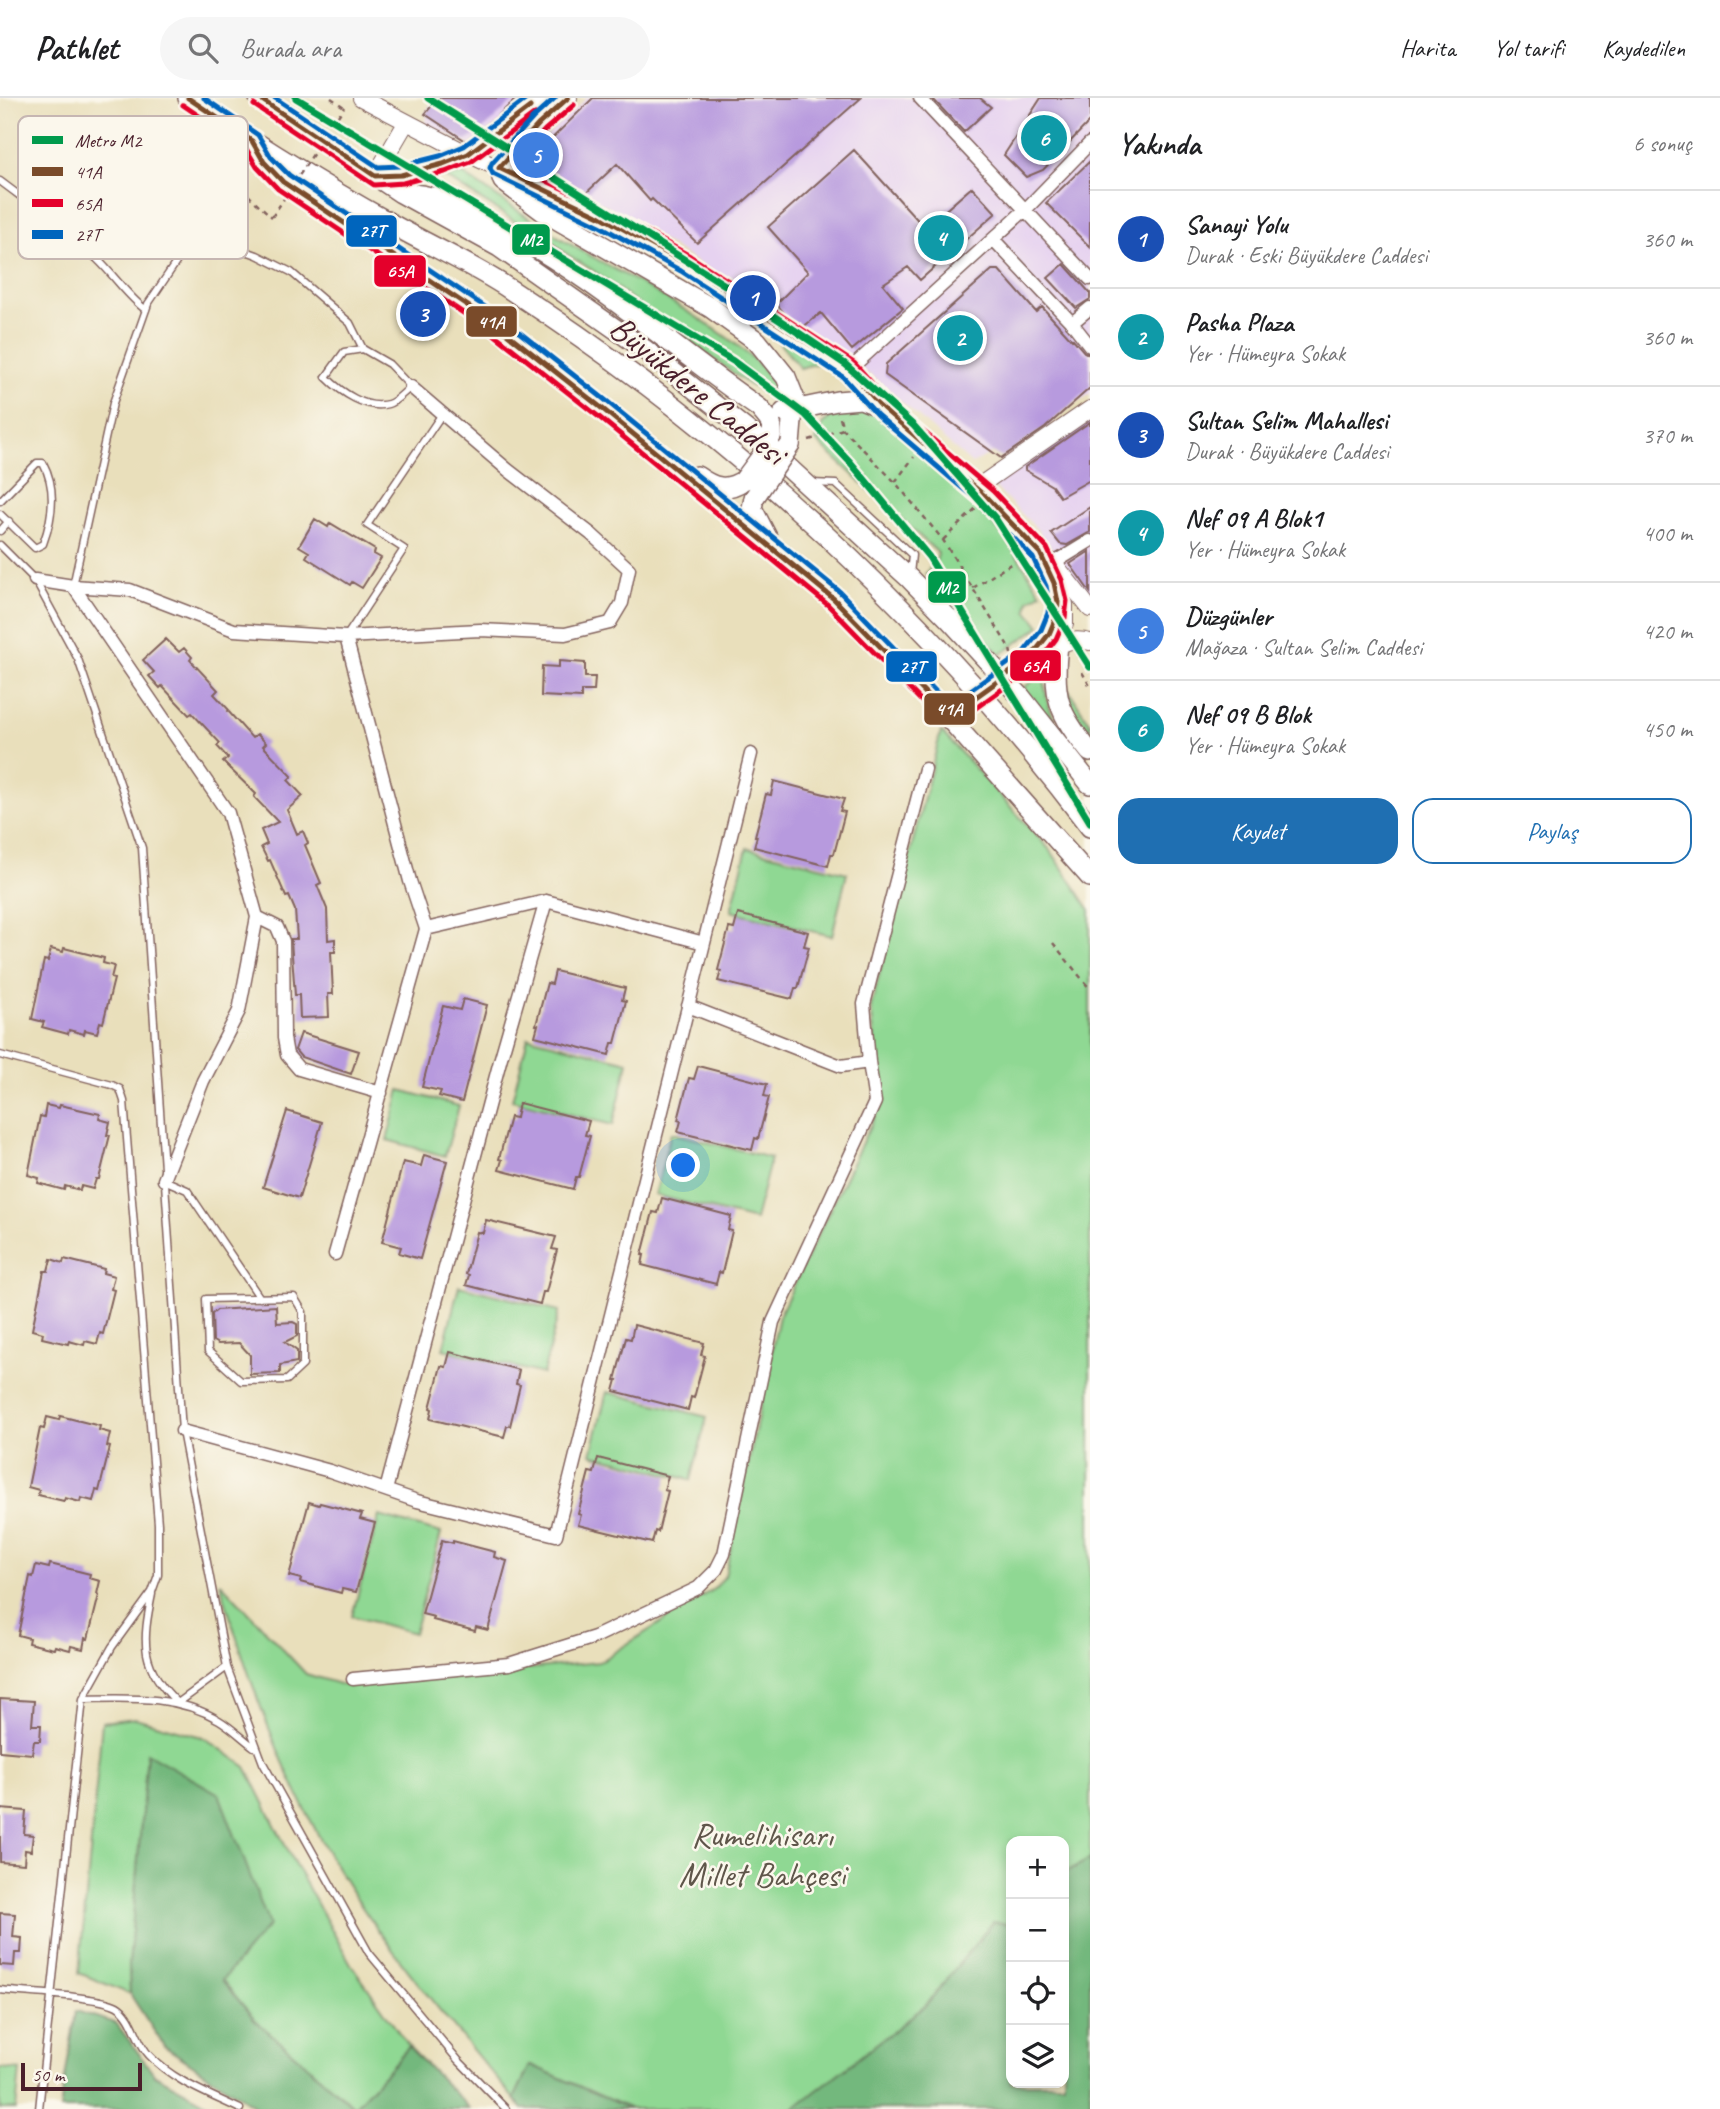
<!DOCTYPE html>
<html lang="tr">
<meta charset="utf-8">
<style>
body{margin:0;font-family:Caveat,sans-serif;background:#f6f6f6;color:#202124}
.controls{position:absolute;right:21px;bottom:21px;display:grid;overflow:hidden;border-radius:14px;box-shadow:0 4px 10px #0003}
.controls button{width:63px;height:63px;display:grid;place-items:center;padding:0;border:0;border-bottom:2px solid #e0e0e0;background:#fff;color:#202124;font:35px sans-serif}
.scale{position:absolute;left:21px;bottom:18px;width:121px;box-sizing:border-box;padding-left:7px;border:4px solid #4a1f2b;border-top:0;font-size:19px;line-height:24px;white-space:nowrap;color:#4a1f2b;-webkit-text-stroke:5px #fbf7ec;paint-order:stroke}
.you{position:absolute;left:684px;top:1068px;width:24px;height:24px;margin:-18px;border:5px solid #fff;border-radius:50%;background:#1a73e8;box-shadow:0 0 0 10px #1a73e833}
.badge{display:grid;place-items:center;width:46px;height:46px;border-radius:50%;background:#1f6fb2;color:#fff;font-size:23px;font-weight:700}
.pin{position:absolute;translate:-50% -50%;border:4px solid #fff;box-shadow:0 2px 7px #0006}
.list{margin:0;padding:0;list-style:none}
h2{display:flex;justify-content:space-between;align-items:center;height:91px;margin:0;padding:0 28px;font-size:30px}
h2 small{font-size:23px;font-weight:400;color:#757577}
.list li{display:grid;grid-template-columns:46px 1fr auto;gap:21px;align-items:center;box-sizing:border-box;height:98px;padding:0 28px;border-top:2px solid #e0e0e0}
.list b{display:block;font-size:26px;white-space:nowrap}
.list p{margin:0;font-size:23px;white-space:nowrap;color:#757577}
.list em{font-size:23px;font-style:normal;color:#757577}
.actions{display:flex;gap:14px;padding:21px 28px}
.actions a{flex:1;padding:16px 0;border:2px solid #1f6fb2;border-radius:21px;text-align:center;font-size:24px;color:#1f6fb2}
.actions .main{background:#1f6fb2;color:#fff}
.icon{flex:none;width:38px;height:38px;fill:none;stroke:currentColor;stroke-width:2;stroke-linecap:round;stroke-linejoin:round}
.map{position:relative;flex:none;width:1090px;height:2011px;overflow:hidden}
header{display:flex;align-items:center;gap:42px;box-sizing:border-box;height:98px;padding:0 35px;background:#fff;border-bottom:2px solid #e0e0e0}
header strong{font-size:33px}
nav{display:flex;gap:38px;margin-inline-start:auto;font-size:24px}
.search{width:490px;height:63px;background:#f6f6f6;display:flex;align-items:center;gap:18px;box-sizing:border-box;padding:0 24px;border-radius:38px;color:#757577;font-size:26px}
main{display:flex}
aside{flex:1;background:#fff}
.map>svg:first-child{display:block}
.built{fill:#e6d2f0}
.green{fill:#8fd893;stroke:#6c7c5f;stroke-width:2;fill-rule:evenodd}
.forest{fill:#73b87d;stroke:#5e6c54;stroke-width:2}
.building{fill:#b79ade}
.lines{fill:none;stroke-linecap:round;stroke-linejoin:round}
.service-casing{stroke:#82625d;stroke-width:9}
.minor-casing{stroke:#82625d;stroke-width:15}
.tertiary-casing{stroke:#82625d;stroke-width:18}
.secondary-casing{stroke:#82625d;stroke-width:20}
.primary-casing{stroke:#82625d;stroke-width:22}
.path{stroke:#82625d;stroke-width:2.5;stroke-dasharray:5 5;stroke-linecap:butt}
.service{stroke:#fff;stroke-width:6}
.minor{stroke:#fff;stroke-width:12}
.tertiary{stroke:#fff;stroke-width:16}
.secondary{stroke:#fff;stroke-width:18}
.primary{stroke:#fff;stroke-width:19}
.tertiary-bridge-casing{stroke:#82625d;stroke-width:18;stroke-linecap:butt}
.primary-bridge-casing{stroke:#82625d;stroke-width:22;stroke-linecap:butt}
.path-bridge{stroke:#82625d;stroke-width:2.5;stroke-dasharray:5 5;stroke-linecap:butt}
.tertiary-bridge{stroke:#fff;stroke-width:16}
.primary-bridge{stroke:#fff;stroke-width:19}
.bus-1-casing{stroke:#fbf7ec;stroke-width:10}
.bus-2-casing{stroke:#fbf7ec;stroke-width:10}
.bus-3-casing{stroke:#fbf7ec;stroke-width:10}
.bus-1{stroke:#7a4b2a;stroke-width:5}
.bus-2{stroke:#e4002b;stroke-width:5}
.bus-3{stroke:#0065bd;stroke-width:5}
.metro-1-casing{stroke:#fbf7ec;stroke-width:12}
.metro-1{stroke:#009a4c;stroke-width:7}
.labels{text-anchor:middle;dominant-baseline:central;stroke-width:5;stroke-linejoin:round;paint-order:stroke}
.street-label{font-size:35px;fill:#4a1f2b;stroke:#fbf7ec}
.park-label{font-size:35px;fill:#5f564a;stroke:#fbf7ec}
.key{fill:#fbf7ec;stroke:#c6b6b2;stroke-width:2}
.key-label{font-size:19px;fill:#4a1f2b}
.line-badge{stroke:#fbf7ec;stroke-width:2.5}
.badge-label{font-size:19px;text-anchor:middle;font-weight:bold;fill:#fff}
</style>
<header>
<strong>Pathlet</strong>
<div class="search"><svg class="icon" aria-label="search" viewBox="0 0 24 24"><circle cx="10" cy="10" r="6"/><path d="M15 15l6 6"/></svg>Burada ara</div>
<nav><a>Harita</a><a>Yol tarifi</a><a>Kaydedilen</a></nav>
</header>
<main>
<div class="map">
<svg width="1090" height="2011" viewBox="0 0 1090 2011">
<rect width="100%" height="100%" fill="#fbf7ec"/>
<filter id="ink" filterUnits="userSpaceOnUse"><feTurbulence type="fractalNoise" baseFrequency=".0143" numOctaves="2"/><feDisplacementMap in="SourceGraphic" scale="14" xChannelSelector="R" yChannelSelector="G"/><feConvolveMatrix kernelMatrix="1 2 1 2 8 2 1 2 1" color-interpolation-filters="sRGB"/></filter>
<filter id="wash" filterUnits="userSpaceOnUse"><feTurbulence type="fractalNoise" baseFrequency=".00686" numOctaves="4" result="noise"/><feDisplacementMap in="SourceGraphic" scale="28" xChannelSelector="R" yChannelSelector="G"/><feGaussianBlur stdDeviation="1.57" result="paint"/><feColorMatrix in="noise" values="0 0 0 0 0 0 0 0 0 0 0 0 0 0 0 0 0 1.4 0 .05"/><feComposite in="paint" operator="in"/></filter>
<g filter="url(#wash)">
<rect width="100%" height="100%" fill="#e9dfbb"/>
<!-- built -->
<path class="built" d="M429,0H532L470,47L425,26L431,2Z
M587,0H1090V296L972,366L876,281L732,186L606,107L513,69Z
M1090,321V502L1036,430L989,383Z"/>
<!-- green -->
<path class="green" d="M463,76C500,101 537,126 575,149C612,171 784,256 777,301L748,286L592,172L445,79Z
M773,237L822,264L800,270Z
M856,312L873,315L921,350L973,402L1008,443L1041,495L1029,502L1027,512L1040,528L1000,557L925,476L936,463L938,455L816,343C820,321 834,314 856,312Z
M1045,573C1041,615 1069,647 1090,680L1022,591Z
M1065,586L1090,626V645L1074,627Z
M941,633L1051,753L1090,812V2011H630L531,1967L514,2001C449,1924 382,1847 331,1760C281,1673 247,1580 220,1484L306,1576L346,1588L599,1564L715,1490L725,1478L779,1218L882,1003L871,909ZM1011,1743H1064V1985H1011Z
M747,750L847,775L832,838L731,813Z
M528,939L628,964L613,1027L512,1002Z
M400,992L459,1008L445,1058L387,1042Z
M671,1035L771,1060L755,1122L655,1097Z
M459,1188L559,1213L543,1276L443,1251Z
M607,1294L707,1319L691,1382L591,1356Z
M379,1418L441,1435L414,1535L352,1518Z
M135,1620L205,1640L246,1669L292,1761L351,1866L409,1949L354,2009L255,1922L222,1882L147,1655L129,1868L130,1896L79,1875L102,1624Z
M0,1970L20,1972L16,2011H0Z"/>
<!-- forest -->
<path class="forest" d="M147,1655L219,1696L269,1827L222,1882L255,1922L354,2009L409,1949L470,2011H257L252,2006L164,1948L130,1896L129,1868Z
M1090,1761V2011H793L925,1908L993,1824L1011,1826V1985H1064V1775Z
M76,1913L116,1925L155,1977L217,2011H60Z
M530,1967H531L630,2011H523L514,2001Z"/>
<g id="blocks">
<!-- building -->
<path class="building" d="M438,0H517L481,33L466,43L425,16Z
M593,0H861L697,145L652,101L650,103L617,66L583,98L528,64Z
M932,0H980L991,9L964,34Z
M1041,0H1090V23L1043,72L1026,79L1004,57Z
M854,52L925,130L972,89L996,115L920,182L908,169L883,186L903,210L852,252L821,215L803,229L791,222L776,206L808,174L768,129Z
M1090,63V149L1046,105Z
M1064,166L1090,195V201L1076,210L1048,180Z
M992,172H999L1036,214L1042,209L1072,242L1073,241L1084,254L1090,257V290L1045,330L1001,360L885,277L886,266Z
M1090,324V382L1060,399L1052,388L1025,372V369Z
M1090,409V434L1067,447L1060,446L1051,435Z
M315,421L328,429L330,425L375,452L374,456L381,460L362,490L352,484L350,487L306,459L309,454L299,448Z
M1090,453V494L1070,466Z
M166,541L179,554L184,550L192,559L190,562L218,592L214,596L229,612L228,613L252,640L257,636L266,645L263,648L292,678L288,682L303,698L287,712L297,736L303,733L308,745L305,747L321,785L317,787L327,811L328,842L335,841V854H331L333,896H328L329,919L300,920L299,897H295L292,857L291,841H297L295,812L289,798L286,799L270,762L268,763L261,749L267,746L261,732L278,724L254,699L256,696L223,664L228,660L217,648L220,645L192,615L189,617L162,588L160,590L149,578L154,574L143,562Z
M559,563L585,565V579H595L594,593H581V600L541,598L542,568L559,569Z
M774,683L844,701L840,713L845,714L834,756H831L828,768L754,749L757,738H755L766,696L771,697Z
M738,816L808,834L804,848L809,849L798,890H795L792,901L718,883L721,873L718,872L729,830L734,831Z
M64,850L104,860L103,865L114,868L111,880L114,881L103,925L100,924L97,935L85,932L84,936L69,932L68,936L42,929L44,924L32,921L44,862L48,863L51,851L63,854Z
M555,873L625,890L622,902L626,903L615,945H612L609,957L535,938L538,927H536L547,885L552,886Z
M463,901L487,907L462,1004L439,998L441,993L422,989L443,908L460,912Z
M301,935L359,953L351,976L301,959L295,952Z
M698,968L767,986L764,998L769,999L758,1041L755,1040L752,1052L678,1034L681,1023L678,1022L689,980L694,981Z
M519,1005L589,1023L585,1037L590,1038L579,1079H576L573,1091L499,1072L502,1062L499,1061L510,1019L516,1020Z
M46,1007L59,1010L60,1007L100,1016L99,1021L110,1024L107,1037H110L99,1081H96L93,1091L81,1088L80,1092L65,1088L64,1092L38,1085L39,1080L28,1077L40,1018L44,1019Z
M287,1013L322,1024L299,1100L263,1089Z
M424,1057L447,1063L420,1161L399,1155L401,1149L382,1144L403,1064L421,1068Z
M662,1100L731,1118L728,1132L732,1133L722,1175L719,1174L716,1186L642,1167L644,1157H642L653,1114L658,1115Z
M486,1122L556,1139L552,1151L557,1152L546,1194H543L540,1206L466,1187L469,1177L466,1176L477,1134L483,1135Z
M51,1161L63,1165L64,1161L104,1171L103,1175L114,1178L111,1191L114,1192L103,1236L100,1235L97,1246L85,1243L84,1247L69,1243L68,1246L42,1240L43,1235L32,1232L44,1173H48Z
M276,1208L277,1225L293,1224L297,1226V1238L285,1244L297,1253V1264L280,1267V1275L250,1276V1257L239,1245L218,1246L213,1243L212,1216L217,1212Z
M634,1227L704,1245L701,1257L705,1258L694,1300L691,1299L688,1312L614,1293L617,1282H615L626,1240L631,1241Z
M450,1254L519,1272L516,1286L520,1287L510,1328H507L504,1339L430,1321L432,1311L430,1310L441,1268L446,1269Z
M60,1318L100,1328L99,1332L110,1335L107,1348L110,1349L99,1393L96,1392L93,1403L81,1400L80,1404L65,1400L64,1403L38,1397L39,1392L28,1389L40,1330L44,1331L47,1319L59,1322Z
M598,1360L668,1378L664,1392L668,1393L658,1434L655,1433L652,1445L578,1427L581,1417L578,1416L589,1374L594,1375Z
M309,1404L319,1407L320,1405L362,1416L360,1421L375,1425L356,1494L342,1491L341,1495L300,1484L301,1481L289,1478Z
M442,1442L453,1445V1443L495,1454L494,1459L507,1463L488,1532L476,1529L475,1533L433,1522L434,1519L422,1516Z
M50,1466L90,1476L89,1480L100,1483L97,1496L99,1497L88,1541L85,1540L83,1551L71,1548L70,1552L55,1548L54,1551L28,1545L29,1540L18,1537L30,1478L33,1479L36,1467L49,1470Z
M0,1601L34,1603L32,1627H41L40,1643H34L32,1656L0,1653Z
M0,1711L26,1713L24,1736L33,1737L31,1753L25,1752L24,1766L0,1764Z
M0,1815L15,1816L13,1839L22,1840L21,1855H15L14,1868L0,1867Z"/>
</g>
</g>
<g filter="url(#ink)">
<use href="#blocks" fill-opacity="0" stroke="#82625d" stroke-width="2"/>
<g class="lines">
<!-- service casing -->
<g class="service-casing">
<path id="service" d="M0,83C33,108 68,132 97,161C114,177 127,198 146,212
M812,385L836,386L912,457L910,476
M0,403L37,365H43C57,391 53,419 43,446L35,450L0,416
M0,433L9,423
M0,447L35,482L78,561L142,750L182,1333L227,1569L263,1665L369,1855L458,1962L506,2011
M73,488L113,305L148,206L179,160L200,150L229,147L257,157L291,174L350,225L363,251L389,266L411,289C404,294 396,304 388,306C366,312 341,294 326,279L344,254L363,251
M346,539L404,451L367,427L442,316
M0,957L112,987L120,991L124,1003L158,1426V1477L152,1494L112,1549L83,1601L39,2011
M164,1082L187,1092L260,1200
M294,1199L303,1214V1267L287,1282L241,1283L208,1253L206,1201Z
M152,1496C142,1545 140,1569 178,1605L227,1569
M83,1601C130,1600 177,1597 219,1622C231,1629 242,1640 254,1649
M0,1892C24,1895 99,1898 117,1908C134,1918 136,1944 149,1957C173,1983 209,1996 240,2011"/>
</g>
<!-- minor casing -->
<g class="minor-casing">
<path id="minor" d="M920,0L1090,181
M993,141L1072,225L1090,248
M1072,225L1090,210
M849,272L1026,111L1090,45
M1054,465L1090,443
M35,482L73,488L130,492L234,532L346,539L480,532L565,536L610,525L622,505L629,471L591,436L508,372L411,289
M73,488L228,715L257,819L239,913L203,983L164,1082
M257,819L277,829L283,843L284,940L287,957L299,971L381,995
M704,845L751,656
M688,908L841,968L869,964
M335,1156L426,831
M182,1333L330,1373L417,1403L556,1437L704,845L546,803L426,831L410,783L346,539
M386,1392L500,963L546,803
M353,1581L509,1566L595,1539L698,1490L716,1472L724,1456L773,1224L875,1004L869,964L864,906L925,671"/>
</g>
<!-- tertiary casing -->
<g class="tertiary-casing">
<path id="tertiary" d="M361,0L468,56L604,120L686,166L849,272L883,310L976,390L1040,455L1054,465L1090,511
M375,78L406,25
M976,390L1090,311
M1058,547L1065,526V506
M1053,551C1066,543 1075,540 1090,544
M1014,573C1062,534 1067,514 1042,458"/>
</g>
<!-- secondary casing -->
<g class="secondary-casing">
<path id="secondary" d="M499,70L539,26L568,0
M375,78C406,77 442,71 469,55C495,40 518,18 542,0"/>
</g>
<!-- primary casing -->
<g class="primary-casing">
<path id="primary" d="M188,0C253,43 319,86 388,124C428,147 472,166 511,192C733,336 931,519 1090,729
M259,0L401,95L499,149L540,178L644,251L754,338L910,481L950,522L1021,599L1090,686
M255,48L264,64L283,84L495,226L604,312L834,501L939,609L1090,779
M499,70L503,83L544,114L711,210L757,243L786,279L794,299L790,347
M412,96C442,98 470,113 496,127C592,177 671,249 759,310C773,326 774,326 770,347
M784,314L837,303L861,301L883,310
M697,378C714,390 726,394 744,382
M754,400L752,410L768,441
M1058,547C1052,598 1058,615 1090,654"/>
</g>
<!-- path -->
<path class="path" d="M331,0L344,9
M248,97L272,119
M840,320L843,331L895,384L943,442L1010,551L1011,556
M809,342L843,331
M895,384L914,359
M943,442L976,410
M973,490L1020,460
M1082,574L1090,588
M1053,845L1090,891"/>
<!-- service -->
<use href="#service" class="service"/>
<!-- minor -->
<use href="#minor" class="minor"/>
<!-- tertiary -->
<use href="#tertiary" class="tertiary"/>
<!-- secondary -->
<use href="#secondary" class="secondary"/>
<!-- primary -->
<use href="#primary" class="primary"/>
<!-- tertiary-bridge casing -->
<g class="tertiary-bridge-casing">
<path id="tertiary-bridge" d="M962,609L1014,573"/>
</g>
<!-- primary-bridge casing -->
<g class="primary-bridge-casing">
<path id="primary-bridge" d="M744,382L770,347
M754,400L790,347"/>
</g>
<!-- path-bridge -->
<path class="path-bridge" d="M272,119L344,9"/>
<!-- tertiary-bridge -->
<use href="#tertiary-bridge" class="tertiary-bridge"/>
<!-- primary-bridge -->
<use href="#primary-bridge" class="primary-bridge"/>
<!-- bus-1 casing -->
<g class="bus-1-casing">
<path id="bus-1" d="M188,0L252,43L264,64L283,84L495,226L604,312L834,501L939,609L951,611L962,609L1030,560L1049,536L1057,517L1058,504L1054,485L1040,455L987,400L883,310L849,272L686,166L604,120L499,70L539,26L568,0
M259,0L375,78L401,77L443,66L468,56L530,9"/>
</g>
<!-- bus-2 casing -->
<g class="bus-2-casing">
<path id="bus-2" d="M183,7L245,49L257,69L278,91L490,233L599,319L828,507L934,616L951,620L966,617L1036,567L1056,541L1065,520L1067,503L1062,482L1047,450L993,393L889,304L854,265L690,158L608,112L513,67L545,32L574,7
M254,7L374,87L403,85L445,74L471,64L535,16"/>
</g>
<!-- bus-3 casing -->
<g class="bus-3-casing">
<path id="bus-3" d="M204,0L258,37L271,59L289,77L500,219L609,305L840,494L943,601H958L1024,554L1041,532L1048,515L1049,505L1046,488L1033,460L981,406L877,317L843,279L681,173L600,128L493,76L490,70L492,65L533,20L555,0
M275,0L378,69L400,68L440,58L464,48L525,2"/>
</g>
<!-- bus-1 -->
<use href="#bus-1" class="bus-1"/>
<!-- bus-2 -->
<use href="#bus-2" class="bus-2"/>
<!-- bus-3 -->
<use href="#bus-3" class="bus-3"/>
<!-- metro-1 casing -->
<g class="metro-1-casing">
<path id="metro-1" d="M296,0L733,263L806,317L851,365L929,459L1090,724
M428,0L763,211L845,266L914,328L995,420L1090,569"/>
</g>
<!-- metro-1 -->
<use href="#metro-1" class="metro-1"/>
</g>
</g>
<g class="labels">
<!-- street labels -->
<g class="street-label">
<text transform="translate(698 292) rotate(39)">Büyükdere Caddesi</text>
</g>
<!-- park labels -->
<g class="park-label">
<text x="762" y="1736">Rumelihisarı<tspan x="762" dy="40">Millet Bahçesi</tspan></text>
</g>
</g>
<!-- legend -->
<rect x="18" y="18" width="230" height="143" rx="10" class="key"/>
<rect x="32" y="38" width="31" height="8" fill="#009a4c"/>
<rect x="32" y="69" width="31" height="9" fill="#7a4b2a"/>
<rect x="32" y="101" width="31" height="8" fill="#e4002b"/>
<rect x="32" y="132" width="31" height="9" fill="#0065bd"/>
<g class="key-label">
<text x="75" y="49">Metro M2</text>
<text x="75" y="80">41A</text>
<text x="75" y="112">65A</text>
<text x="75" y="143">27T</text>
</g>
<g class="line-badge">
<rect x="345" y="116" width="53" height="34" rx="7" fill="#0065bd"/>
<rect x="511" y="125" width="40" height="33" rx="7" fill="#009a4c"/>
<rect x="373" y="156" width="54" height="34" rx="7" fill="#e4002b"/>
<rect x="465" y="207" width="53" height="33" rx="7" fill="#7a4b2a"/>
<rect x="927" y="472" width="40" height="34" rx="7" fill="#009a4c"/>
<rect x="1009" y="551" width="53" height="33" rx="7" fill="#e4002b"/>
<rect x="885" y="552" width="53" height="33" rx="7" fill="#0065bd"/>
<rect x="923" y="594" width="53" height="34" rx="7" fill="#7a4b2a"/>
</g>
<g class="badge-label">
<text x="372" y="139">27T</text>
<text x="531" y="148">M2</text>
<text x="400" y="179">65A</text>
<text x="491" y="230">41A</text>
<text x="947" y="496">M2</text>
<text x="1035" y="574">65A</text>
<text x="912" y="575">27T</text>
<text x="949" y="617">41A</text>
</g>
</svg>
<div class="controls">
<button>+</button>
<button>−</button>
<button><svg class="icon" aria-label="locate" viewBox="0 0 24 24"><circle cx="12" cy="12" r="6"/><path d="M12 2v4M12 18v4M2 12h4M18 12h4"/></svg></button>
<button><svg class="icon" aria-label="layers" viewBox="0 0 24 24"><path d="M12 4l9 5-9 5-9-5zM3 14l9 5 9-5"/></svg></button>
</div>
<div class="scale">50 m</div>
<div class="you"></div>
<div class="pin badge" style="left:753px;top:200px;background:#1a4fb4">1</div>
<div class="pin badge" style="left:960px;top:240px;background:#0f9aa8">2</div>
<div class="pin badge" style="left:423px;top:216px;background:#1a4fb4">3</div>
<div class="pin badge" style="left:941px;top:140px;background:#0f9aa8">4</div>
<div class="pin badge" style="left:536px;top:57px;background:#3f7fe0">5</div>
<div class="pin badge" style="left:1044px;top:40px;background:#0f9aa8">6</div>
</div>
<aside>
<h2>Yakında<small>6 sonuç</small></h2>
<ul class="list">
<li><span class="badge" style="background:#1a4fb4">1</span><div><b>Sanayi Yolu</b><p>Durak · Eski Büyükdere Caddesi</p></div><em>360 m</em></li>
<li><span class="badge" style="background:#0f9aa8">2</span><div><b>Pasha Plaza</b><p>Yer · Hümeyra Sokak</p></div><em>360 m</em></li>
<li><span class="badge" style="background:#1a4fb4">3</span><div><b>Sultan Selim Mahallesi</b><p>Durak · Büyükdere Caddesi</p></div><em>370 m</em></li>
<li><span class="badge" style="background:#0f9aa8">4</span><div><b>Nef 09 A Blok1</b><p>Yer · Hümeyra Sokak</p></div><em>400 m</em></li>
<li><span class="badge" style="background:#3f7fe0">5</span><div><b>Düzgünler</b><p>Mağaza · Sultan Selim Caddesi</p></div><em>420 m</em></li>
<li><span class="badge" style="background:#0f9aa8">6</span><div><b>Nef 09 B Blok</b><p>Yer · Hümeyra Sokak</p></div><em>450 m</em></li>
</ul>
<div class="actions"><a class="main">Kaydet</a><a>Paylaş</a></div>
</aside>
</main>
